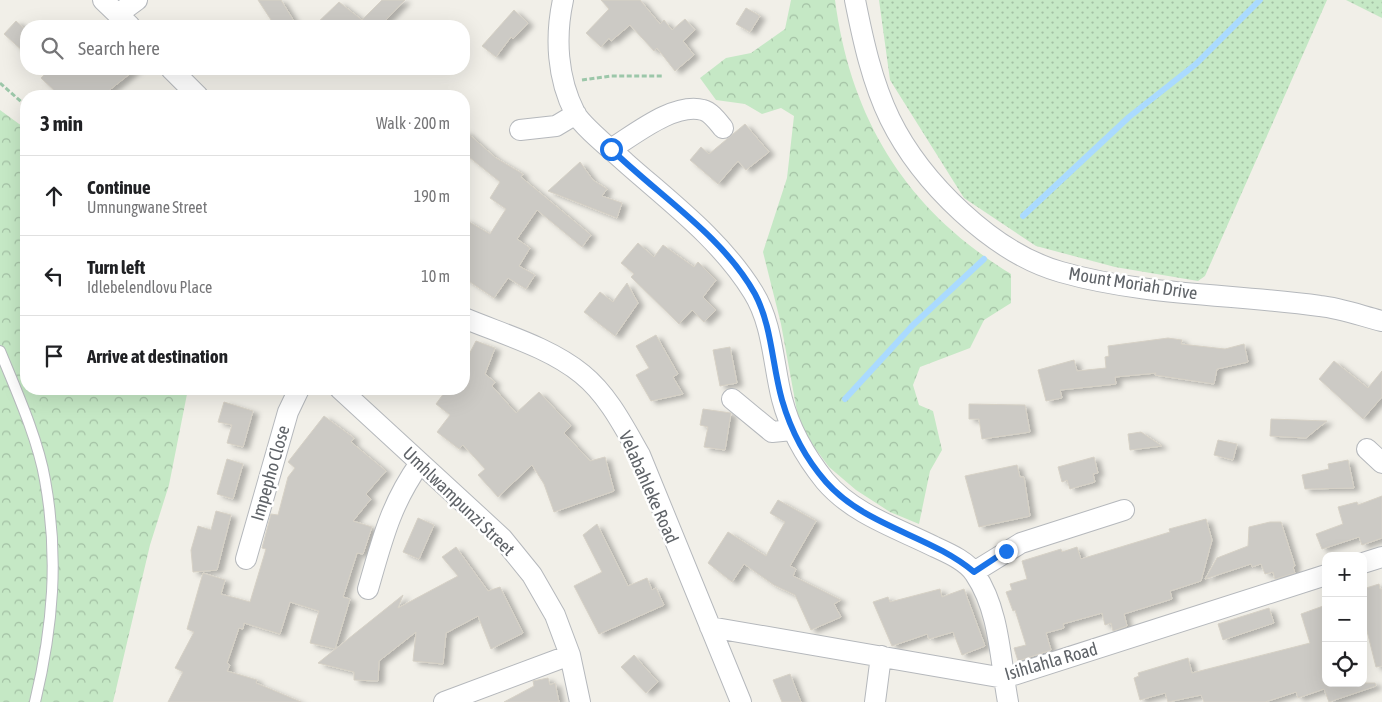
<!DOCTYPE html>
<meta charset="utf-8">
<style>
body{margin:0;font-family:"Asap Condensed",sans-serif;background:#f2f2f2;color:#202124}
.controls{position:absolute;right:15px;bottom:15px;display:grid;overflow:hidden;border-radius:10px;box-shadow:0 5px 20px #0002}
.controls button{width:45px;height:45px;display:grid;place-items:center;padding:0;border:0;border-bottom:1px solid #e0e0e0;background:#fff;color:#202124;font:25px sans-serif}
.stop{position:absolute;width:15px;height:15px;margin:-11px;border:4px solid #1a73e8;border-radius:50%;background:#fff}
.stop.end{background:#1a73e8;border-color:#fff;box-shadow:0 1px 5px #0008}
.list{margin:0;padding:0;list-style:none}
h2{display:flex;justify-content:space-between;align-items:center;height:65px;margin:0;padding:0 20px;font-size:21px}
h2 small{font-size:16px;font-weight:400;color:#757577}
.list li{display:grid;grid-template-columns:32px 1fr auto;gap:15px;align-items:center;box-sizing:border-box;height:80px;padding:0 20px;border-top:1px solid #e0e0e0}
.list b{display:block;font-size:19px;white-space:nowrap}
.list p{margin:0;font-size:16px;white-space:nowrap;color:#757577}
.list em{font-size:16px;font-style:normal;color:#757577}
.icon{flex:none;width:28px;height:28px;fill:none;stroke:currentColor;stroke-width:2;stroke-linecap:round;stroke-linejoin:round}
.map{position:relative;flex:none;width:1382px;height:702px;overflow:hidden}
.search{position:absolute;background:#fff;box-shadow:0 5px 20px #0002;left:20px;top:20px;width:450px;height:55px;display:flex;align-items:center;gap:12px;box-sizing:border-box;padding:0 18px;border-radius:20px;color:#757577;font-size:19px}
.panel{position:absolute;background:#fff;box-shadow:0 5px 20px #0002;left:20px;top:90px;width:450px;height:305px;border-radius:20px}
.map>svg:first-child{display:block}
.grass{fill:url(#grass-dots)}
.forest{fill:url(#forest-crowns)}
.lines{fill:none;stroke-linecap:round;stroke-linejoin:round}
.stream{stroke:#aadaff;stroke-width:6}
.building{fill:#cccac5;stroke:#d6d1c6;filter:url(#shadow)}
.service-casing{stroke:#b5b8bc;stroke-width:12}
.minor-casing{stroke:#b5b8bc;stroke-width:22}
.path{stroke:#9cc7a9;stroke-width:3;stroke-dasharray:5 2.5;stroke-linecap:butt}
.service{stroke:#fff;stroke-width:10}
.minor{stroke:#fff;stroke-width:20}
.route{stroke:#1a73e8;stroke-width:6}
.labels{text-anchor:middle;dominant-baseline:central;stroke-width:5;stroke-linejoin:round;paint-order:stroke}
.street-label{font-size:18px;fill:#5f6368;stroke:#fff}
</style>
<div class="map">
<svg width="1382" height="702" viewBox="0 0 1382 702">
<defs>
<pattern id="grass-dots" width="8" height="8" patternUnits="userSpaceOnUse" patternTransform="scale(1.25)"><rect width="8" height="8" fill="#c5e8c5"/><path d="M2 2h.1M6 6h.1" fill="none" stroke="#a3c0a4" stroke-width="1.8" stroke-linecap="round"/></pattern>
<pattern id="forest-crowns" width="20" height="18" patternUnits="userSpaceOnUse" patternTransform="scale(1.25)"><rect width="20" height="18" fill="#c5e8c5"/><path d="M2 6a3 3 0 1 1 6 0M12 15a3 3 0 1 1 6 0" fill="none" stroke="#a3c0a4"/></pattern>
<filter id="shadow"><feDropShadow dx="5.5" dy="3" stdDeviation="2.5" flood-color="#0004"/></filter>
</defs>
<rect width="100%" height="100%" fill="#f1efe8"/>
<!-- grass -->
<path class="grass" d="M879,0H1327L1205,276L1198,281L1115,267L1036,246L964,198L890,80Z
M1346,0H1382V18Z"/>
<!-- forest -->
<path class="forest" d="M791,0H835C851,121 907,210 1011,274V303L984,320L970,348L920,367L913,385L919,405L933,411L942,450L930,471L919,524L890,512L856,490L829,467L800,428L781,324L763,252L787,178L794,116L781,108L762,114L745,104L716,100L700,78L726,58L751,53L785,29Z
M0,110L26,129V389H188L169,485L150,545L113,702H0Z"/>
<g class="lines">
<!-- stream -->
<path class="stream" d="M1023,216L1129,117L1196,64L1260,0
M845,399L913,325L984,259"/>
</g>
<!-- building -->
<path class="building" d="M258,0H281L297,26H275Z
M382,0H405L380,26H314L339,2L362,20Z
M601,0H640L660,24L664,20L672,30L685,19L695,30L683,41L694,55L675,71L657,48L654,51L630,25L611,41L609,38L601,47L586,33L609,9Z
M746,8L760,16L750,32L736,24Z
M514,10L528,23L513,39L511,37L496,57L482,46Z
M16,21L26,30V54L4,34Z
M50,69H136L102,96H60L41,78Z
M745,124L769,152L746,170L738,161L718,184L690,160L701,147L709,154Z
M464,130L496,158L523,174L521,177L591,235L582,247L537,210L517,239L530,248L519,266L535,275L526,289L508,278L494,298L464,278V219L490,234L506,209L490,198L500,182L464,153Z
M580,162L593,180L607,189L602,196L622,203L617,218L548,191Z
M638,243L654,257L663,245L694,267L698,262L716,280L703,297L716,310L704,322L692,310L679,324L631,277L634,274L621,263Z
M627,283L638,303L615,336L584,312L600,292L613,302Z
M656,335L678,374L673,377L683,394L651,401L636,375L649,368L636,346Z
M1168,338L1182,340L1181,344L1225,349L1244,344L1248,362L1217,369L1214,384L1155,375L1156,373L1115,377L1116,384L1060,390L1062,398L1046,401L1038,370L1074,360L1077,371L1106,368L1105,357L1109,356L1108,346Z
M476,341L495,348L485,374L495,382L492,386L516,413L539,392L571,426L564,433L590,461L605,457L614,491L554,512L544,484L532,465L498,497L478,475L485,469L463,445L459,449L437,432L450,415L436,404L447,389H464V364Z
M730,347L737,383L720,386L713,350Z
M1334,361L1368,388L1382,371V397L1363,419L1319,379Z
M224,402L253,411L243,447L227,443L232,425L218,422Z
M969,404L1025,405L1030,432L982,439L979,419H969Z
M703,409L731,413L725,450L704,447L708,427L700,425Z
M324,416L354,438L351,442L386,471L366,494L371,499L353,521L372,527L363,554L357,553L343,597L350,599L335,649L310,643L319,611L290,602L280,634L244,623L243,629L239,628L227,663L230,665L227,671L257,680L256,683L301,702H168L183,672L175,668L194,632L187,629L203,573L225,580L221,594L250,602L266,549L262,548L271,514L278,515L288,477L295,468L288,462Z
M1271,419L1327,421L1306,438L1270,436Z
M1141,432L1162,446L1130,450L1128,434Z
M1218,440L1237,444L1233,460L1214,455Z
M1094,457L1098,473L1093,474L1095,482L1070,489L1067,480L1062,482L1058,467Z
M227,459L243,464L233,499L217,494Z
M1348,460L1354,488L1305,489L1302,475L1329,469L1328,464Z
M1017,465L1020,477H1024L1030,516L979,527L965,476Z
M1382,496V538L1362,545L1359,537L1322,549L1316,534L1343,524L1338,507L1357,502L1358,505Z
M778,500L816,521L790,566L796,569L793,576L841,600L834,604L841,617L811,630L795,595L774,585L744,564L732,582L708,563L728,532L766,556L785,522L770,513Z
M216,511L231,515L217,570L193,572L191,550L198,526L211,530Z
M418,518L434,525L419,559L403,552Z
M1206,519L1212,540L1201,581L1170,591L1172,599L1124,614L1127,626L1113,631L1111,623L1105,625L1102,613L1063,624L1064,628L1046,633L1051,650L1018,661L1014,648L1026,645L1015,610L1013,611L1006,592L1012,590L1010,584L1027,579L1022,561L1061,549L1062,552L1077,547L1081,559L1170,532L1169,529Z
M1270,522H1281L1295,566L1293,567L1295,573L1275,579L1273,572L1265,574L1261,564L1252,567L1251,564L1205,579L1217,558L1248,546L1249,527Z
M597,524L628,586L647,578L652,590L656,588L664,605L599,634L574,586L602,572L583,535Z
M456,547L488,591L500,587L523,633L491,649L478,616L446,633L443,664L413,661L416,632L379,661L378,681L354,680V672L318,663L403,595L398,608L458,576L442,557Z
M1379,584L1380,589H1382V666L1376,667L1363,615V589Z
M940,589L942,597L964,589L985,646L962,655L953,632L929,639L927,634L892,646L873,602L888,597L890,602Z
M1326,605V683H1375L1376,686L1329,702L1324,689L1298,698L1296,692L1265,702H1204L1201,695L1168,702L1165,693L1140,700L1134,678L1139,676L1138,673L1188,658L1192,673L1310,643L1301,614Z
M1269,608L1274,623L1223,640L1218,624Z
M634,655L658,682L646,693L621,667Z
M790,674L801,702H782L773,680Z
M548,678L550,685L555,683L559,702H504L534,686L533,681Z"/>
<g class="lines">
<!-- service casing -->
<g class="service-casing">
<path id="service" d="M0,351C16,390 38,439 45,480C59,557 53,627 35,702"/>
</g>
<!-- minor casing -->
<g class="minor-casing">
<path id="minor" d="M103,0L130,26
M563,0C555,37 557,78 575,113C582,126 613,151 626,163C670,202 721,240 753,292C773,324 773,364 782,399C790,430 805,456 825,481C853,514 897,528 935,547C948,553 967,561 975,574C1000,611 1000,660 1008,702
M855,0C863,40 872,82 890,119C921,182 993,253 1061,272C1145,296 1234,294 1320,306C1340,308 1362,316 1382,321
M118,14L137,0
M171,69L198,96
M520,130L556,126L576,114
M611,149C634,135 674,102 703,110C711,112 718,122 723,128
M464,318C502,334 549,347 582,374C608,395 624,427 640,455L741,702
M340,389L502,538L532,575L555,615L570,655L580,702
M732,399L772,432L792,430
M1367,449L1382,463
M246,559L288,412L299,389
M1363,563L1382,557
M974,572L1021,543L1124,510
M368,589C382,541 390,505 420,463
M710,627L1004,678L1326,575
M444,702L570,655
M875,702L881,656"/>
</g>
<!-- path -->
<path class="path" d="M582,80L611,76H664
M0,83L26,106"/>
<!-- service -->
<use href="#service" class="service"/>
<!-- minor -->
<use href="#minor" class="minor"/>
</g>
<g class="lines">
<!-- route -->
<path class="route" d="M611,149C658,195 723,236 755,294C772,326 772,365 782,400C791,431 805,458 826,482C866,527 930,535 974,572L1006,551"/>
</g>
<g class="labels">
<!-- street labels -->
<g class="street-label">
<text transform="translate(1133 283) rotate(9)">Mount Moriah Drive</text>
<text transform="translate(270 473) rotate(-74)">Impepho Close</text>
<text transform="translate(649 487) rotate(66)">Velabahleke Road</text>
<text transform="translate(459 501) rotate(44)">Umhlwampunzi Street</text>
<text transform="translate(1051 661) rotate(-16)">Isihlahla Road</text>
</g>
</g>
</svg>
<div class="controls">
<button>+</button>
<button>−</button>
<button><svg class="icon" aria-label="locate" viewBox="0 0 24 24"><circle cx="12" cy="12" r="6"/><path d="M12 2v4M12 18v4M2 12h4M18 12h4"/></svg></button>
</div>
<div class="stop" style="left:611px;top:149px"></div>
<div class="stop end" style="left:1006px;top:551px"></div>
<div class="search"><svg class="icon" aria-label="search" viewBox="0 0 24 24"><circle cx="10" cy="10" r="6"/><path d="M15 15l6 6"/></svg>Search here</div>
<section class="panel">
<h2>3 min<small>Walk · 200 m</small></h2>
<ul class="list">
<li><svg class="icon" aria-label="ahead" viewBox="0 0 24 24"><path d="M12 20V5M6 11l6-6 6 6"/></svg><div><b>Continue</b><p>Umnungwane Street</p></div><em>190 m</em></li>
<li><svg class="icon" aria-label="left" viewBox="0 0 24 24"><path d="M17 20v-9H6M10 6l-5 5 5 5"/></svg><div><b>Turn left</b><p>Idlebelendlovu Place</p></div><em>10 m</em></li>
<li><svg class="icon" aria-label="arrive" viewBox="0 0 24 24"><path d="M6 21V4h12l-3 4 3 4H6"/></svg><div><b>Arrive at destination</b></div></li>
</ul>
</section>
</div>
